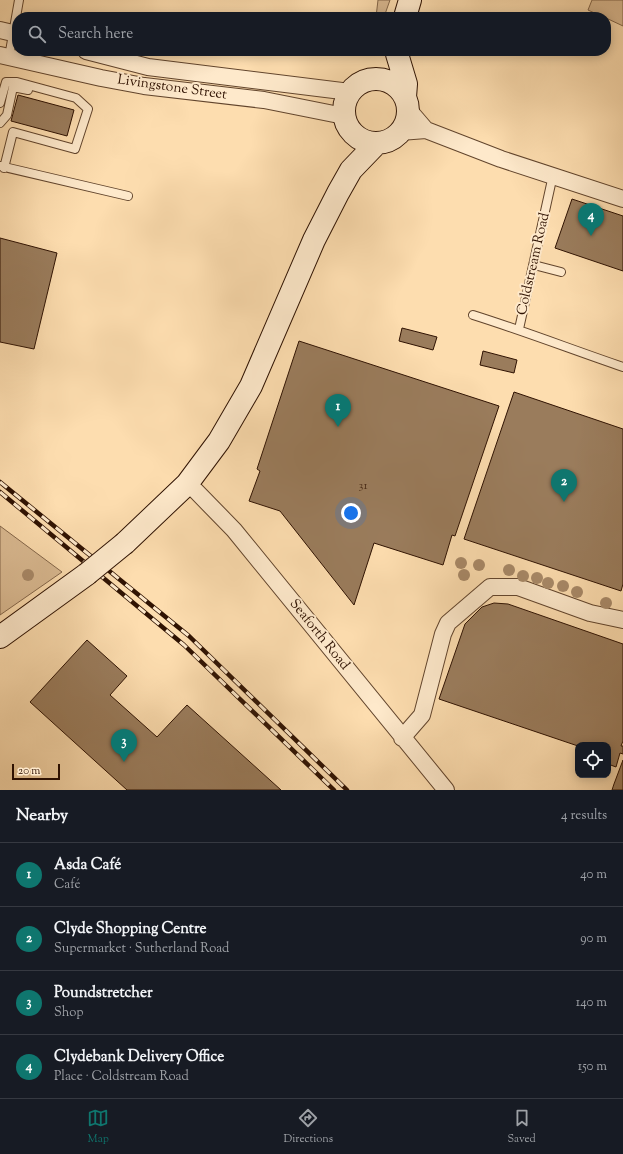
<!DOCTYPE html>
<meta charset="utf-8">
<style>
body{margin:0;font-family:"Sorts Mill Goudy",serif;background:#20242c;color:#f1f3f6}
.controls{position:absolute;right:12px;bottom:12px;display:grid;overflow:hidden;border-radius:8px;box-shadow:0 2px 10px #0003}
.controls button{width:36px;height:36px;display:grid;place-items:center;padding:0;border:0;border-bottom:1px solid #363941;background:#171b24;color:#f1f3f6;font:20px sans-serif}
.scale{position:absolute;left:12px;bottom:10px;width:48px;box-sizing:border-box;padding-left:4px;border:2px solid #2f1202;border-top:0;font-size:11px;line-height:14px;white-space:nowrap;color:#2f1202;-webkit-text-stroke:3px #fee9cb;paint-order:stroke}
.you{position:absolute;left:351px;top:513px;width:14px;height:14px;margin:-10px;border:3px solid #fff;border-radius:50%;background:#1a73e8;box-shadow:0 0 0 6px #1a73e833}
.badge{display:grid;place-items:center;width:26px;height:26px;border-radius:50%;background:#0f766e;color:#fff;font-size:13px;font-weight:700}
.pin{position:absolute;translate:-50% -33px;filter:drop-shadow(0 1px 2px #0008)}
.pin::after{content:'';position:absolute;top:21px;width:14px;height:12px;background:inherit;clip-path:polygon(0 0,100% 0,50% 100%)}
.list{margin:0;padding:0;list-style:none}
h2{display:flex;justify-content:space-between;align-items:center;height:52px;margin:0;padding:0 16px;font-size:17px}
h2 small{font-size:13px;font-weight:400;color:#9ea1a6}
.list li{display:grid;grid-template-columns:26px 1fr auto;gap:12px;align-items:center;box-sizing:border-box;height:64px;padding:0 16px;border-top:1px solid #363941}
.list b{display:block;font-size:15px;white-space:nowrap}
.list p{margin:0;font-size:13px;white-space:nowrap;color:#9ea1a6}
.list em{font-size:13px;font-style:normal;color:#9ea1a6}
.icon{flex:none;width:22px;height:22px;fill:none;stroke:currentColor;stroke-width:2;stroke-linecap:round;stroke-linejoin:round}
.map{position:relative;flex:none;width:623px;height:790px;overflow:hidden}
.search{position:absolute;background:#171b24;box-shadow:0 2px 10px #0003;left:12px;right:12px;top:12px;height:44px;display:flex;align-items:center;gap:10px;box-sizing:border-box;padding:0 14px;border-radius:16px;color:#9ea1a6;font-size:15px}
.sheet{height:308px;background:#171b24}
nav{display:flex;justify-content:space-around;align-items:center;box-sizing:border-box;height:56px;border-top:1px solid #363941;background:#171b24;font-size:11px;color:#9ea1a6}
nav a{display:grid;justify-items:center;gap:2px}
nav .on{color:#0f766e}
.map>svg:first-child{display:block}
.green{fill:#daba92;stroke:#84664a}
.building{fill:#9a7c5c;stroke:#2f1202}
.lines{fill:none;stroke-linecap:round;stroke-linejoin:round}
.lane-casing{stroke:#62452d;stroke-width:10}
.street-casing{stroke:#62452d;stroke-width:18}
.secondary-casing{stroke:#2f1202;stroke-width:24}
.lane{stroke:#fee9cb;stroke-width:8}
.street{stroke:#fee9cb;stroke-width:16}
.secondary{stroke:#fee9cb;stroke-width:22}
.rail-casing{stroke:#2f1202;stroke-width:4.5}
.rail{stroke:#fee9cb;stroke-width:3;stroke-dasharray:9;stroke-linecap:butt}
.secondary-bridge-casing{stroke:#2f1202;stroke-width:24;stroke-linecap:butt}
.secondary-bridge{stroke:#fee9cb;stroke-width:22}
.tree{fill:#a88968}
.labels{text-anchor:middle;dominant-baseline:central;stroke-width:4;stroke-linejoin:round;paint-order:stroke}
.number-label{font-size:12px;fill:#4a2c18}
.street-label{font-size:14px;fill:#2f1202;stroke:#fee9cb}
</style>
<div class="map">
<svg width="623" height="790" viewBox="0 0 623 790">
<rect width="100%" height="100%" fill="#fdddaf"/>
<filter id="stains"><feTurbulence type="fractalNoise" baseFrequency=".005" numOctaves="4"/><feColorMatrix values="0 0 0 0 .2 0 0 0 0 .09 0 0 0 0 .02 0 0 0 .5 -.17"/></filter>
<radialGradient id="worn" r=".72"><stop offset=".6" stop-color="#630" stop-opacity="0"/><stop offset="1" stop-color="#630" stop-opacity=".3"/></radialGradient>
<!-- green -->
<path class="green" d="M378,0H390L384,17H376Z
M592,0H623V26L606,18V17H603L588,10Z
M0,526L62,572L0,615Z"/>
<!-- building -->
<path class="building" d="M18,95L74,110L67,136L11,121Z
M572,199L623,216V271L555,248Z
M0,238L57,253L34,349L0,342Z
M402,328L437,337L433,350L399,341Z
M299,341L499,406L455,536L452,535L443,565L374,543L354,605L280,511L249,501L260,471L257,469Z
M483,351L517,360L514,373L480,365Z
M514,392L623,429V584L621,591L464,539Z
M494,603L508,604L623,644V741L621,746H623V754L620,753L616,767L608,764V745L578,746L439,699L465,624L482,607Z
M87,640L127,676L110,695L157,737L187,705L281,790H127L30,702Z
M623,760V790H612L614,784Z"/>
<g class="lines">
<!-- lane casing -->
<g class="lane-casing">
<path id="lane" d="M9,57L19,0
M0,103L6,82H17L76,98L88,109L75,149L13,132L4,168
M0,123L7,115L13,87L28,90
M0,166L128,196
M534,265L561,272
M473,315C524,331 573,350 623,367
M519,329L553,175"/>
</g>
<!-- street casing -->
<g class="street-casing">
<path id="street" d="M0,30L17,34
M86,51L148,67L350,92
M0,55L101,78L144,86L264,100L344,116
M408,109L426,130
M400,132L426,130L501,159L623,199
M187,484L196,491L234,530L446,790
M402,738L422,715L443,634L448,623L490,587H518L590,613L623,620"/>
</g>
<!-- secondary casing -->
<g class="secondary-casing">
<path id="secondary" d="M405,17L410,0
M397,51V54L406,84L405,97
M344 111a32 32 0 1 1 64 0a32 32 0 1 1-64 0Z
M125,543L187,484L219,441L251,386L314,240L338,193L351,170L377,143
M0,637L87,574"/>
</g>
<!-- lane -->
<use href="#lane" class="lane"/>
<!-- street -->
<use href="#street" class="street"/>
<!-- secondary -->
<use href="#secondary" class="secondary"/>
<!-- rail casing -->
<g class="rail-casing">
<path id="rail" d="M0,482L189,636L347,790
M0,492L184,645L334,790"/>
</g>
<!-- rail -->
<use href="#rail" class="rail"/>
<!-- secondary-bridge casing -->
<g class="secondary-bridge-casing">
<path id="secondary-bridge" d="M87,574L125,543"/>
</g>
<!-- secondary-bridge -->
<use href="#secondary-bridge" class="secondary-bridge"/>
</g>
<!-- trees -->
<g class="tree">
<circle cx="461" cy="563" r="6"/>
<circle cx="479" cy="565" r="6"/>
<circle cx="509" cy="570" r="6"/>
<circle cx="28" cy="575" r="6"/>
<circle cx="464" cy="575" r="6"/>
<circle cx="523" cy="576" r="6"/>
<circle cx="537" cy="578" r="6"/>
<circle cx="548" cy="583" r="6"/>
<circle cx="563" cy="586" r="6"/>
<circle cx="577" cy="592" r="6"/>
<circle cx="606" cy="603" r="6"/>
</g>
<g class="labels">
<!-- number labels -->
<g class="number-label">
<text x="363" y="486">31</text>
</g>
<!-- street labels -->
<g class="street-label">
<text transform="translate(172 88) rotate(8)">Livingstone Street</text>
<text transform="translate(534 264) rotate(-77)">Coldstream Road</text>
<text transform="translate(319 635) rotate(51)">Seaforth Road</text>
</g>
</g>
<rect width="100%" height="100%" filter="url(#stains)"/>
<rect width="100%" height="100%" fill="url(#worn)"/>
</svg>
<div class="controls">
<button><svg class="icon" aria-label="locate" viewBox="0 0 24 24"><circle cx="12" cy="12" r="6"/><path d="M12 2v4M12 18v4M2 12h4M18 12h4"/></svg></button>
</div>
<div class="scale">20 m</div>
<div class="you"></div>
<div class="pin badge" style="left:338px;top:427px">1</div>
<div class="pin badge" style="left:564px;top:502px">2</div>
<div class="pin badge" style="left:124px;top:762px">3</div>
<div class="pin badge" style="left:591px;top:236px">4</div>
<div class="search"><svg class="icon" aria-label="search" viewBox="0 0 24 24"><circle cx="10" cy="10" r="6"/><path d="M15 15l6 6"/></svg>Search here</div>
</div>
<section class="sheet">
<h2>Nearby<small>4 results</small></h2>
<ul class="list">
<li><span class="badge">1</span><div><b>Asda Café</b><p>Café</p></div><em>40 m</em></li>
<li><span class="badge">2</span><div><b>Clyde Shopping Centre</b><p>Supermarket · Sutherland Road</p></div><em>90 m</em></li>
<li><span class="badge">3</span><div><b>Poundstretcher</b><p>Shop</p></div><em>140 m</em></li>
<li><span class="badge">4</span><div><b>Clydebank Delivery Office</b><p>Place · Coldstream Road</p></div><em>150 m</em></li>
</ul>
</section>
<nav>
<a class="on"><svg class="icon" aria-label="map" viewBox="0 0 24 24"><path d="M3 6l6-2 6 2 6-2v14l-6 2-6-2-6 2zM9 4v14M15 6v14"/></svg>Map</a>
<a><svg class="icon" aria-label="directions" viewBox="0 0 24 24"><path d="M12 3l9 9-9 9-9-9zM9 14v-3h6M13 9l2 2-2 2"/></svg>Directions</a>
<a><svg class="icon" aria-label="saved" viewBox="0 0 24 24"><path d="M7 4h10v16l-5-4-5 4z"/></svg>Saved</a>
</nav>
